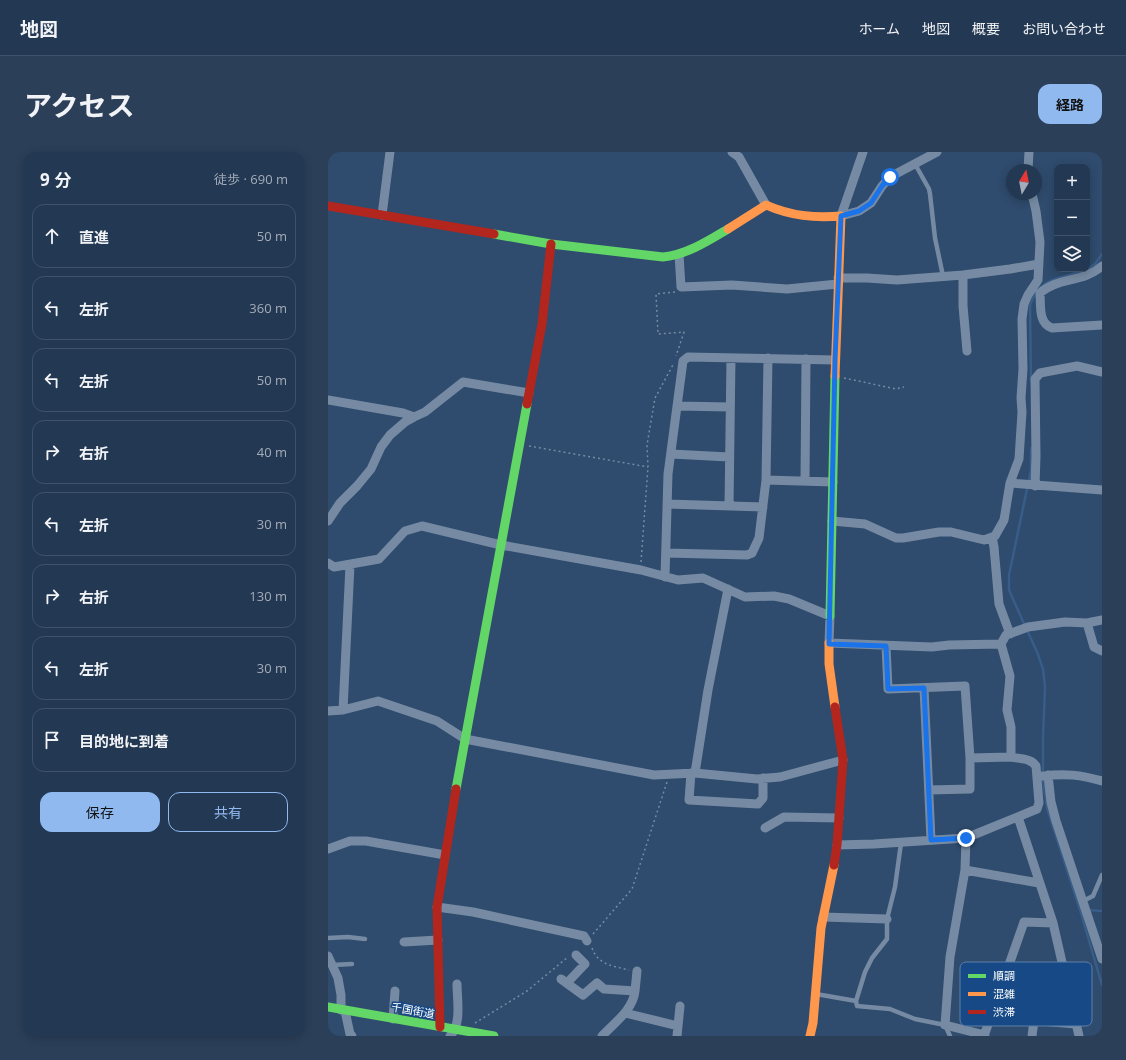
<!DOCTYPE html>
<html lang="ja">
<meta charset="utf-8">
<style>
body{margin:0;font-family:"Open Sans","Noto Sans JP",sans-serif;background:#2b3f59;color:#f1f3f6}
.controls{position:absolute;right:12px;top:12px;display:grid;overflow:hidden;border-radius:8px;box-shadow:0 2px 10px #0003}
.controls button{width:36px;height:36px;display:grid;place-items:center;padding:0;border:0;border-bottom:1px solid #405269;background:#233852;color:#f1f3f6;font:20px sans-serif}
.compass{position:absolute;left:678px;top:12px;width:36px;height:36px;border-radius:50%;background:#233852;box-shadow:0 2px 10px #0003;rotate:10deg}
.stop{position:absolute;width:12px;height:12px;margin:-9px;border:3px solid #1a73e8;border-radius:50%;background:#fff}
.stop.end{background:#1a73e8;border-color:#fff;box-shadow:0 1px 4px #0008}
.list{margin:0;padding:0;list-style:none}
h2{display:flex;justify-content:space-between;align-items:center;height:52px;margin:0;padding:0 16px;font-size:17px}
h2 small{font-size:13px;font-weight:400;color:#a3acb8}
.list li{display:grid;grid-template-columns:26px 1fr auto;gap:12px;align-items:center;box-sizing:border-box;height:64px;margin:0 8px 8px;padding:0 8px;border:1px solid #405269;border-radius:12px}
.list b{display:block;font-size:15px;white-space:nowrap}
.list em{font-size:13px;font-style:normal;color:#a3acb8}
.actions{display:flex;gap:8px;padding:12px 16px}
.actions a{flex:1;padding:9px 0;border:1px solid #90b9f0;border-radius:12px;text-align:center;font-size:14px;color:#90b9f0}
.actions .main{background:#90b9f0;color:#111}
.icon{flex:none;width:22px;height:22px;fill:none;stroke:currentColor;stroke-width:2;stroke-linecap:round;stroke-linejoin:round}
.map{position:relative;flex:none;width:774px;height:884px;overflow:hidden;border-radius:12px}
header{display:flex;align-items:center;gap:24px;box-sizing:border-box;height:56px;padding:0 20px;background:#233852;border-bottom:1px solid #405269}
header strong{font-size:19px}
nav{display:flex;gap:22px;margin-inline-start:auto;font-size:14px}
.intro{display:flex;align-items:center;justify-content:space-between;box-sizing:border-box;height:96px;padding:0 24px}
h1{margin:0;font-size:28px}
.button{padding:10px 18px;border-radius:12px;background:#90b9f0;color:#111;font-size:14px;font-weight:700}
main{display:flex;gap:24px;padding:0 24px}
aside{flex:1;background:#233852;border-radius:12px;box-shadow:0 2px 10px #0003}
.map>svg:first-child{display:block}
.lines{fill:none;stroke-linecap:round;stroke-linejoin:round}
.stream{stroke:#385d89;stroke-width:2.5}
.path{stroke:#768ba3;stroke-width:1.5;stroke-dasharray:2 3;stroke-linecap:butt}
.lane{stroke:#768ba3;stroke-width:4.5}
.street{stroke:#768ba3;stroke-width:9}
.fast{stroke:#63d668;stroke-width:9}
.slow{stroke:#ff974d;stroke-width:9}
.jam{stroke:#b3261e;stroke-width:9}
.route{stroke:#1a73e8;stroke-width:5}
.labels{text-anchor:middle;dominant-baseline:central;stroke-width:3;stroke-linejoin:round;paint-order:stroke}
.street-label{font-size:11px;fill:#fff;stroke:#164986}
.key{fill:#164986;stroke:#5c80aa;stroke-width:1}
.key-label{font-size:11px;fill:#fff}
</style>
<header>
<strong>地図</strong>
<nav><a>ホーム</a><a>地図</a><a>概要</a><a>お問い合わせ</a></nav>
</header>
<div class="intro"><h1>アクセス</h1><a class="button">経路</a></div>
<main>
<aside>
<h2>9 分<small>徒歩 · 690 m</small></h2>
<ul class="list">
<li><svg class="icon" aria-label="ahead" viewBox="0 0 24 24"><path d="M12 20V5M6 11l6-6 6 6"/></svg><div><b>直進</b></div><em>50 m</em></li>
<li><svg class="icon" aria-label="left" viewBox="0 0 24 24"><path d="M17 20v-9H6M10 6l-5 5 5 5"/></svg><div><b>左折</b></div><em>360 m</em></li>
<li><svg class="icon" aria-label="left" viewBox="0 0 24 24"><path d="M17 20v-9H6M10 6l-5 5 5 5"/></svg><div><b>左折</b></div><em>50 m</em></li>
<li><svg class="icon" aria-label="right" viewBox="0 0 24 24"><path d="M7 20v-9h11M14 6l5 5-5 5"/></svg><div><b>右折</b></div><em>40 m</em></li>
<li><svg class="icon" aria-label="left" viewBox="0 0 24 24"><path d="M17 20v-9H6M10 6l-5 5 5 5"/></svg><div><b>左折</b></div><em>30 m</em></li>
<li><svg class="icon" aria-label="right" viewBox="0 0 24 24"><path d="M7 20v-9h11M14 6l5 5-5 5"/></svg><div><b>右折</b></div><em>130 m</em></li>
<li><svg class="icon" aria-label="left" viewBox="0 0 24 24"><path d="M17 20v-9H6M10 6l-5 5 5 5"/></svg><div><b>左折</b></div><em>30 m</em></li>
<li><svg class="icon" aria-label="arrive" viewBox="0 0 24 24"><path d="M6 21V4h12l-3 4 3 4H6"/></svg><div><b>目的地に到着</b></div></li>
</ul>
<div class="actions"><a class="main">保存</a><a>共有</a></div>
</aside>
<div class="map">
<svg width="774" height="884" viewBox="0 0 774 884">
<rect width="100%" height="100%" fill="#2f4b6d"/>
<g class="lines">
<!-- stream -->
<path class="stream" d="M759,117L767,112L774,102
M703,229L702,153C715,121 733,129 758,117
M697,474L681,438V423L703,318V296
M699,478L709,500L715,517L717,535L715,585V628L719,656L752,758L774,833
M760,758L774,759"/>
<!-- path -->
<path class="path" d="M347,140L328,142L330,182L356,180L348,204
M516,226L568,237L576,235
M201,294L320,315
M313,410L320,315L319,293L327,246L346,211
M265,782L304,737L339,630
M264,796C270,813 285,814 301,818
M147,871L199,839L240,805"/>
<!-- lane -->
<path class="lane" d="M587,12L601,37L602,42L607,86L615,124
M755,749L765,744L774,723
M0,786L20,785L37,787
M4,813L24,812
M488,842L528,849L537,820L544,806L559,787V767L567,735L573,691
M528,849L529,854L562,857L587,867L617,873L622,884"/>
<!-- street -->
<path class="street" d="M404,0L411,5L438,53
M700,18L701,0
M54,63L62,0
M513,64L531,59L543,51L554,34L562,25L609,0
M513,64L535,0
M351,102L353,135L404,133L459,137L510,132
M774,114C755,131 730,125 712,141C713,154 710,171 724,176L774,173
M635,123V154L639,199
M510,126H539L569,128L635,123L682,117L711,112
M0,248L75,261L86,265L97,260L135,230L201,241
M349,254L402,255
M343,302L401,305
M438,328L505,330
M477,329L478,207
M682,331L774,338
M707,334L708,304L707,227L712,221L749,214L774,220
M339,352L435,355
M401,354L403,206
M0,369L12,351L29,334L43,317L53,295L62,283L77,270L86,265
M504,369L537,372L568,386H575L611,380H623L656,388L667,384L676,368L682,331L691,307L694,260L693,246L695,217L694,167L696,152L700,143L710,128L712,90L708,59L704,42
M664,385L666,395L671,452L682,482
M338,401L419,403L424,401L431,386L438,328L440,206
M0,411L6,415L51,407L77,379L94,374L173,393L313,418L350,428L375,426L417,445L446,444L461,447L502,464L501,491L604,495L621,493L673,492
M337,425L340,322L355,209L360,205L507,208
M759,471L766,495L774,499
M558,494L560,537L637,534L642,606L683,605
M596,536L603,688
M15,558L22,413
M0,559L15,558L50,549L109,569L137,587L326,623L367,621L429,627L452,625L515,608
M363,621L361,648L430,652L435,646V626
M367,621L380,538L400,437
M720,623L723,650L728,669L774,807
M715,624C737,621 753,623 774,629
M601,638L642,637V606
M690,665L725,771L751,884
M437,676L456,665L511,666
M638,686L637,718L622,805L617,873L657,883
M509,693L546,692L638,686L709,657L711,651L708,614C703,606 692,607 683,605V575L679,558L682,524L673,492L678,483L700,475L737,470L759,471L774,468
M0,697L22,689H38L117,703
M637,718L711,731
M109,755L145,760L256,784L259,789
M495,765L559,767
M76,790L110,788
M0,804L10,826L13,843V858
M233,827L255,843L269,831L276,837L307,839C305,858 286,871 274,884
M239,831L257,812L248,803
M307,839L309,819
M17,859L22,882L24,884
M297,861L350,874
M664,865L748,872
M65,867L67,839
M122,884C134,873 129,847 129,832
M349,884L352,854
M656,884L696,770L725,771
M704,884L706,869"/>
<!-- fast -->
<path class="fast" d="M166,82L223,92L335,105C358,103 380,89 400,77
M502,464L507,224
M128,637L199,252
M0,855L166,884"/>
<!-- slow -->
<path class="slow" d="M400,77L438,53C463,64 486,66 513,64L507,224
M501,491V512L507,555
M482,884L485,871L493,776L506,713"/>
<!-- jam -->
<path class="jam" d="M0,54L166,82
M199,252L214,172L223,92
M506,713L509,693L515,608L507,555
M112,875L109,755L128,637"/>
</g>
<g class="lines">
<!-- route -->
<path class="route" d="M562,25L554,34L543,51L531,59L513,64L507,208L501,492L558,494L560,537L596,536L603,688L638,686"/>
</g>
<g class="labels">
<!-- street labels -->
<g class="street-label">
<text transform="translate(85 858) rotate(10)">千国街道</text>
</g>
</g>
<!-- legend -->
<rect x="632" y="810" width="132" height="64" rx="6" class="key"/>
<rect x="640" y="822" width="18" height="4" fill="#63d668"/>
<rect x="640" y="840" width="18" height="4" fill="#ff974d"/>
<rect x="640" y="858" width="18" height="4" fill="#b3261e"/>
<g class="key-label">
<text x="665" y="828">順調</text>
<text x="665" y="846">混雑</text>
<text x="665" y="864">渋滞</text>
</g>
</svg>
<div class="controls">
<button>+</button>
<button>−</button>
<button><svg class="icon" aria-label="layers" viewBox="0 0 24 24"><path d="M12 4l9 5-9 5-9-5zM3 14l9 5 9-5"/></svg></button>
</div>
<svg class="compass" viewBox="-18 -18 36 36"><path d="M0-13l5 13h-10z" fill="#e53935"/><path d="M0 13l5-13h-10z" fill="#a3acb8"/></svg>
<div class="stop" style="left:562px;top:25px"></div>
<div class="stop end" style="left:638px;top:686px"></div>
</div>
</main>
